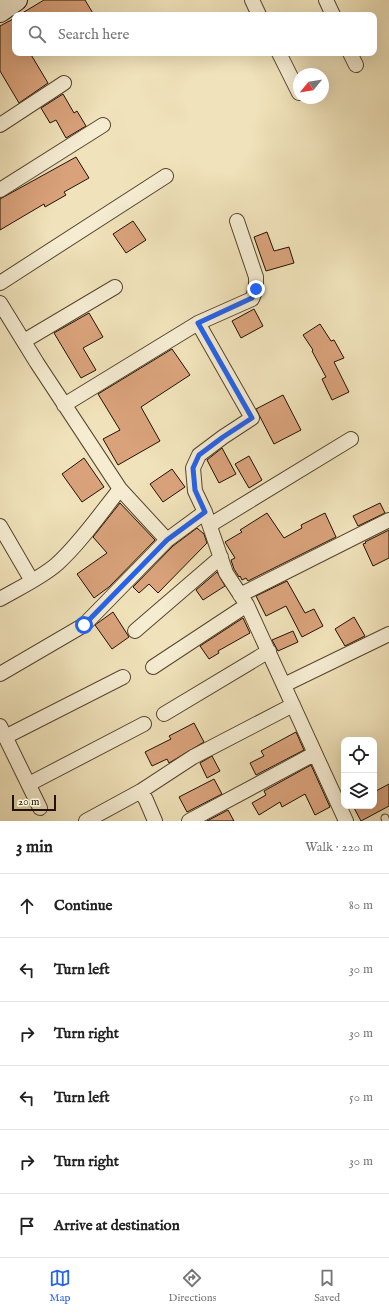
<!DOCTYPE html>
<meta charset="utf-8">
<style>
body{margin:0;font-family:"IM FELL English",serif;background:#f2f2f2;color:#222}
.controls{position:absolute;right:12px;bottom:12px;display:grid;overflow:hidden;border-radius:8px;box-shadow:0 4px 16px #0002}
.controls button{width:36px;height:36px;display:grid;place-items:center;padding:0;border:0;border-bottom:1px solid #e0e0e0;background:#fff;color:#222;font:20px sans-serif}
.compass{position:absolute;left:293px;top:68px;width:36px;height:36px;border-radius:50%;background:#fff;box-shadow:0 4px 16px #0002;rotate:240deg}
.scale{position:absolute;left:12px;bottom:10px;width:44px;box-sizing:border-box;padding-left:4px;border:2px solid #221200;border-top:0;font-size:11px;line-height:14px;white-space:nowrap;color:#221200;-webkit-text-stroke:3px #f5ecd2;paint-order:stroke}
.stop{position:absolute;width:12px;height:12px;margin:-9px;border:3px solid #2563eb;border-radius:50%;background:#fff}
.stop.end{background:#2563eb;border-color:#fff;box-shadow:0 1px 4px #0008}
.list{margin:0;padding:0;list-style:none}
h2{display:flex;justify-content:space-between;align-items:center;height:52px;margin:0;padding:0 16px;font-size:17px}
h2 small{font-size:13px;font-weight:400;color:#767676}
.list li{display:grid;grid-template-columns:26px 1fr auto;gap:12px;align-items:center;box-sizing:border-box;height:64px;padding:0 16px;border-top:1px solid #e0e0e0}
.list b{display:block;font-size:15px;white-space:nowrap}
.list em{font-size:13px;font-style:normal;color:#767676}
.icon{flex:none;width:22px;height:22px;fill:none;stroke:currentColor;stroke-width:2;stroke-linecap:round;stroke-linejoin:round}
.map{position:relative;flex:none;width:389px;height:821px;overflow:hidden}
.search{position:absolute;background:#fff;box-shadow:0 4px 16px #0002;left:12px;right:12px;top:12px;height:44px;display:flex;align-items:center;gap:10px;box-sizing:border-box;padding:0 14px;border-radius:8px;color:#767676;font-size:15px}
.sheet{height:436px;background:#fff}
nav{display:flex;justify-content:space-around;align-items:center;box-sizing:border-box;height:56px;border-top:1px solid #e0e0e0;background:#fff;font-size:11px;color:#767676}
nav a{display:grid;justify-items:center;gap:2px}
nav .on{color:#2563eb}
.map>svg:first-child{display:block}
.building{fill:#d9a27b;stroke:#221200}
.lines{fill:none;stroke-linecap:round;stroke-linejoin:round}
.lane-casing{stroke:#56462e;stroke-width:9}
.street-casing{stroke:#56462e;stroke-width:16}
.secondary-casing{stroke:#221200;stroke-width:22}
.lane{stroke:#f5ecd2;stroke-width:7}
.street{stroke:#f5ecd2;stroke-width:14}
.secondary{stroke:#f5ecd2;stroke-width:20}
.route{stroke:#2563eb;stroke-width:5}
</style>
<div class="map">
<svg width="389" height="821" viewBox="0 0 389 821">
<rect width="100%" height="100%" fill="#f0e2ba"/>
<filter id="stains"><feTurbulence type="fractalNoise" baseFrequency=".005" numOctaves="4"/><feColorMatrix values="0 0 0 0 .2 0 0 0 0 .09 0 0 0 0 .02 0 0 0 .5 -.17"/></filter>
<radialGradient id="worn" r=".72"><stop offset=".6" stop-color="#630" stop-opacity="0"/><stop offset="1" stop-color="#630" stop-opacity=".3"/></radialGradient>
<!-- building -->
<path class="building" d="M44,0H85L94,15H19Z
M15,18V53H30L48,83L19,103L0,71V26Z
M63,94L74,113L77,111L86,126L66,138L56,120L50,123L41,108Z
M76,157L89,178L64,192L66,195L45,207L44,204L0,230V199Z
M133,221L146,240L126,253L113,234Z
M267,232L274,251L289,247L294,263L266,271L254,237Z
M254,309L263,326L241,338L232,321Z
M89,313L103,337L83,348L96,370L81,378L54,333Z
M320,324L331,341L334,340L344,358L334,362L349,392L332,400L322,379L326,377L312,351L313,350L303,335Z
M172,349L190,375L141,407L160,441L118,465L103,439L120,430L98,394Z
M283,395L301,430L274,444L256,409Z
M222,448L236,474L219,483L207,460Z
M249,456L262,480L249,488L235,464Z
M84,458L104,487L82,502L62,474Z
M172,469L185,487L163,502L150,484Z
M120,503L155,540L109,587L94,598L77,574L107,553L93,537Z
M380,503L385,513L358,526L353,516Z
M267,513L284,538L302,528L301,525L325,513L336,537L248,581L246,578L242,580L240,576L239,577L234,569L231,560L235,558L225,542L242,532L240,530Z
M197,528L204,534L207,543L158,593L149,584L139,593L133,587L173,546Z
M389,530V558L373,566L363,544L366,543L365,542Z
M217,572L225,586L203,600L196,590Z
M287,581L305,613L314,609L323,626L302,637L286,606L266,616L256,596Z
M113,612L129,637L112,649L95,625Z
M354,617L365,636L345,646L335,629Z
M243,618L250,633L218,651L219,653L209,659L200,646Z
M293,631L298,642L278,651L272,640Z
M194,723L204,742L169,763L167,759L152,766L145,752L171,739L169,736Z
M296,732L304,750L256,775L250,763L264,756L261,751Z
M212,756L220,771L207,778L200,763Z
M311,765L330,807L315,815L305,794L282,807L280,802L259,815L252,803L266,795L264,791Z
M214,779L222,794L187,812L179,797Z
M389,784V806L361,821L353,806H374V792Z
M228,810L234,821H207Z"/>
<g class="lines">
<!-- lane casing -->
<g class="lane-casing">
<path id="lane" d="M385,818L386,821"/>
</g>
<!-- street casing -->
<g class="street-casing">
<path id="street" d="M252,0L259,15
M326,0L333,15
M279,53L299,93
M350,53L356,65
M0,125L64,83
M0,190L103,125
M0,283L166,176
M0,303L37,363L120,489C100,514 81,542 57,564C41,578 19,588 0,599
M198,323L252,418L223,437L199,455L193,468L195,491L205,512L226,573L247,605L346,821
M24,341L115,287
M64,405L198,323L252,299L256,289V277L237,221
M120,489L167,540
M210,525L351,439
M0,526L32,581
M240,595L389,520
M135,631L221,557
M153,667L247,605
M0,674L84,625L167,540L205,512
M284,685L389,634
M164,714L269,651
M0,726L40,808
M5,737L123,677
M29,784L144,724
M141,791L193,757L293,705
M86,821L141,791L146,800L155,821
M189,821L314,754"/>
</g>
<!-- secondary casing -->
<g class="secondary-casing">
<path id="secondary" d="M0,12L17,0"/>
</g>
<!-- lane -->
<use href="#lane" class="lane"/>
<!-- street -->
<use href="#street" class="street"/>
<!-- secondary -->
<use href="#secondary" class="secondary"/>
</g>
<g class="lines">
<!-- route -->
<path class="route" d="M84,625L167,540L205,512L195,490L193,468L199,455L223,437L252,418L198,323L252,298L256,289"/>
</g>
<rect width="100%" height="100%" filter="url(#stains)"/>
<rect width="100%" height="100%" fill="url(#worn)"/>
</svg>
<div class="controls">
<button><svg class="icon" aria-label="locate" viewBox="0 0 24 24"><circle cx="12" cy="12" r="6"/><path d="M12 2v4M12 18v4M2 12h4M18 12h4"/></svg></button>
<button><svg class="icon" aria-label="layers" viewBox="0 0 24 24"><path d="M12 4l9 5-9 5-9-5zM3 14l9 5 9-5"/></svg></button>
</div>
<svg class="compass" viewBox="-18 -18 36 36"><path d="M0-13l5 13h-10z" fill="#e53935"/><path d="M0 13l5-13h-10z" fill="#767676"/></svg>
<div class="scale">20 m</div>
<div class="stop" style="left:84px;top:625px"></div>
<div class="stop end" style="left:256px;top:289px"></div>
<div class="search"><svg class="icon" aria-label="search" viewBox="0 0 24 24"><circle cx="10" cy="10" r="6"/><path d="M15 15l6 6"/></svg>Search here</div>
</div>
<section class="sheet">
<h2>3 min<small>Walk · 220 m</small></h2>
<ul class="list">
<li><svg class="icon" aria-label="ahead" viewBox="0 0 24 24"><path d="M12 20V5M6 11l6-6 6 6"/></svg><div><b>Continue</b></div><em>80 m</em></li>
<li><svg class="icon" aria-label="left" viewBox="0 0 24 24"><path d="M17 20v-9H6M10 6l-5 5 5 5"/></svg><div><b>Turn left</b></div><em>30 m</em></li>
<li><svg class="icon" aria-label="right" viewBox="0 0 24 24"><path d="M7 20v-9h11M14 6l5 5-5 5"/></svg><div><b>Turn right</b></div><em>30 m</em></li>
<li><svg class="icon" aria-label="left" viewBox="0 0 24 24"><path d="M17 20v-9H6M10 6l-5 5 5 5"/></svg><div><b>Turn left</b></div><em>50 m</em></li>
<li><svg class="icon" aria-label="right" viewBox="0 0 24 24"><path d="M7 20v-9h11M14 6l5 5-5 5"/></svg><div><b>Turn right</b></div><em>30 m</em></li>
<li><svg class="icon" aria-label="arrive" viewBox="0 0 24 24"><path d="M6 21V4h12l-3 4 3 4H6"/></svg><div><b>Arrive at destination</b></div></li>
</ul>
</section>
<nav>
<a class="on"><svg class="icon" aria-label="map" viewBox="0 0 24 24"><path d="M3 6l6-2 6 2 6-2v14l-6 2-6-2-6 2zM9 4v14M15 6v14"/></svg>Map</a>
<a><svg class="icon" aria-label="directions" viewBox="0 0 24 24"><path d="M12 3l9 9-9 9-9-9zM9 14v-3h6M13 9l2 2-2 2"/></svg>Directions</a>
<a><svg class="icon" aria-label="saved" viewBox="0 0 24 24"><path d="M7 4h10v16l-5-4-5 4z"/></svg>Saved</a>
</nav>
